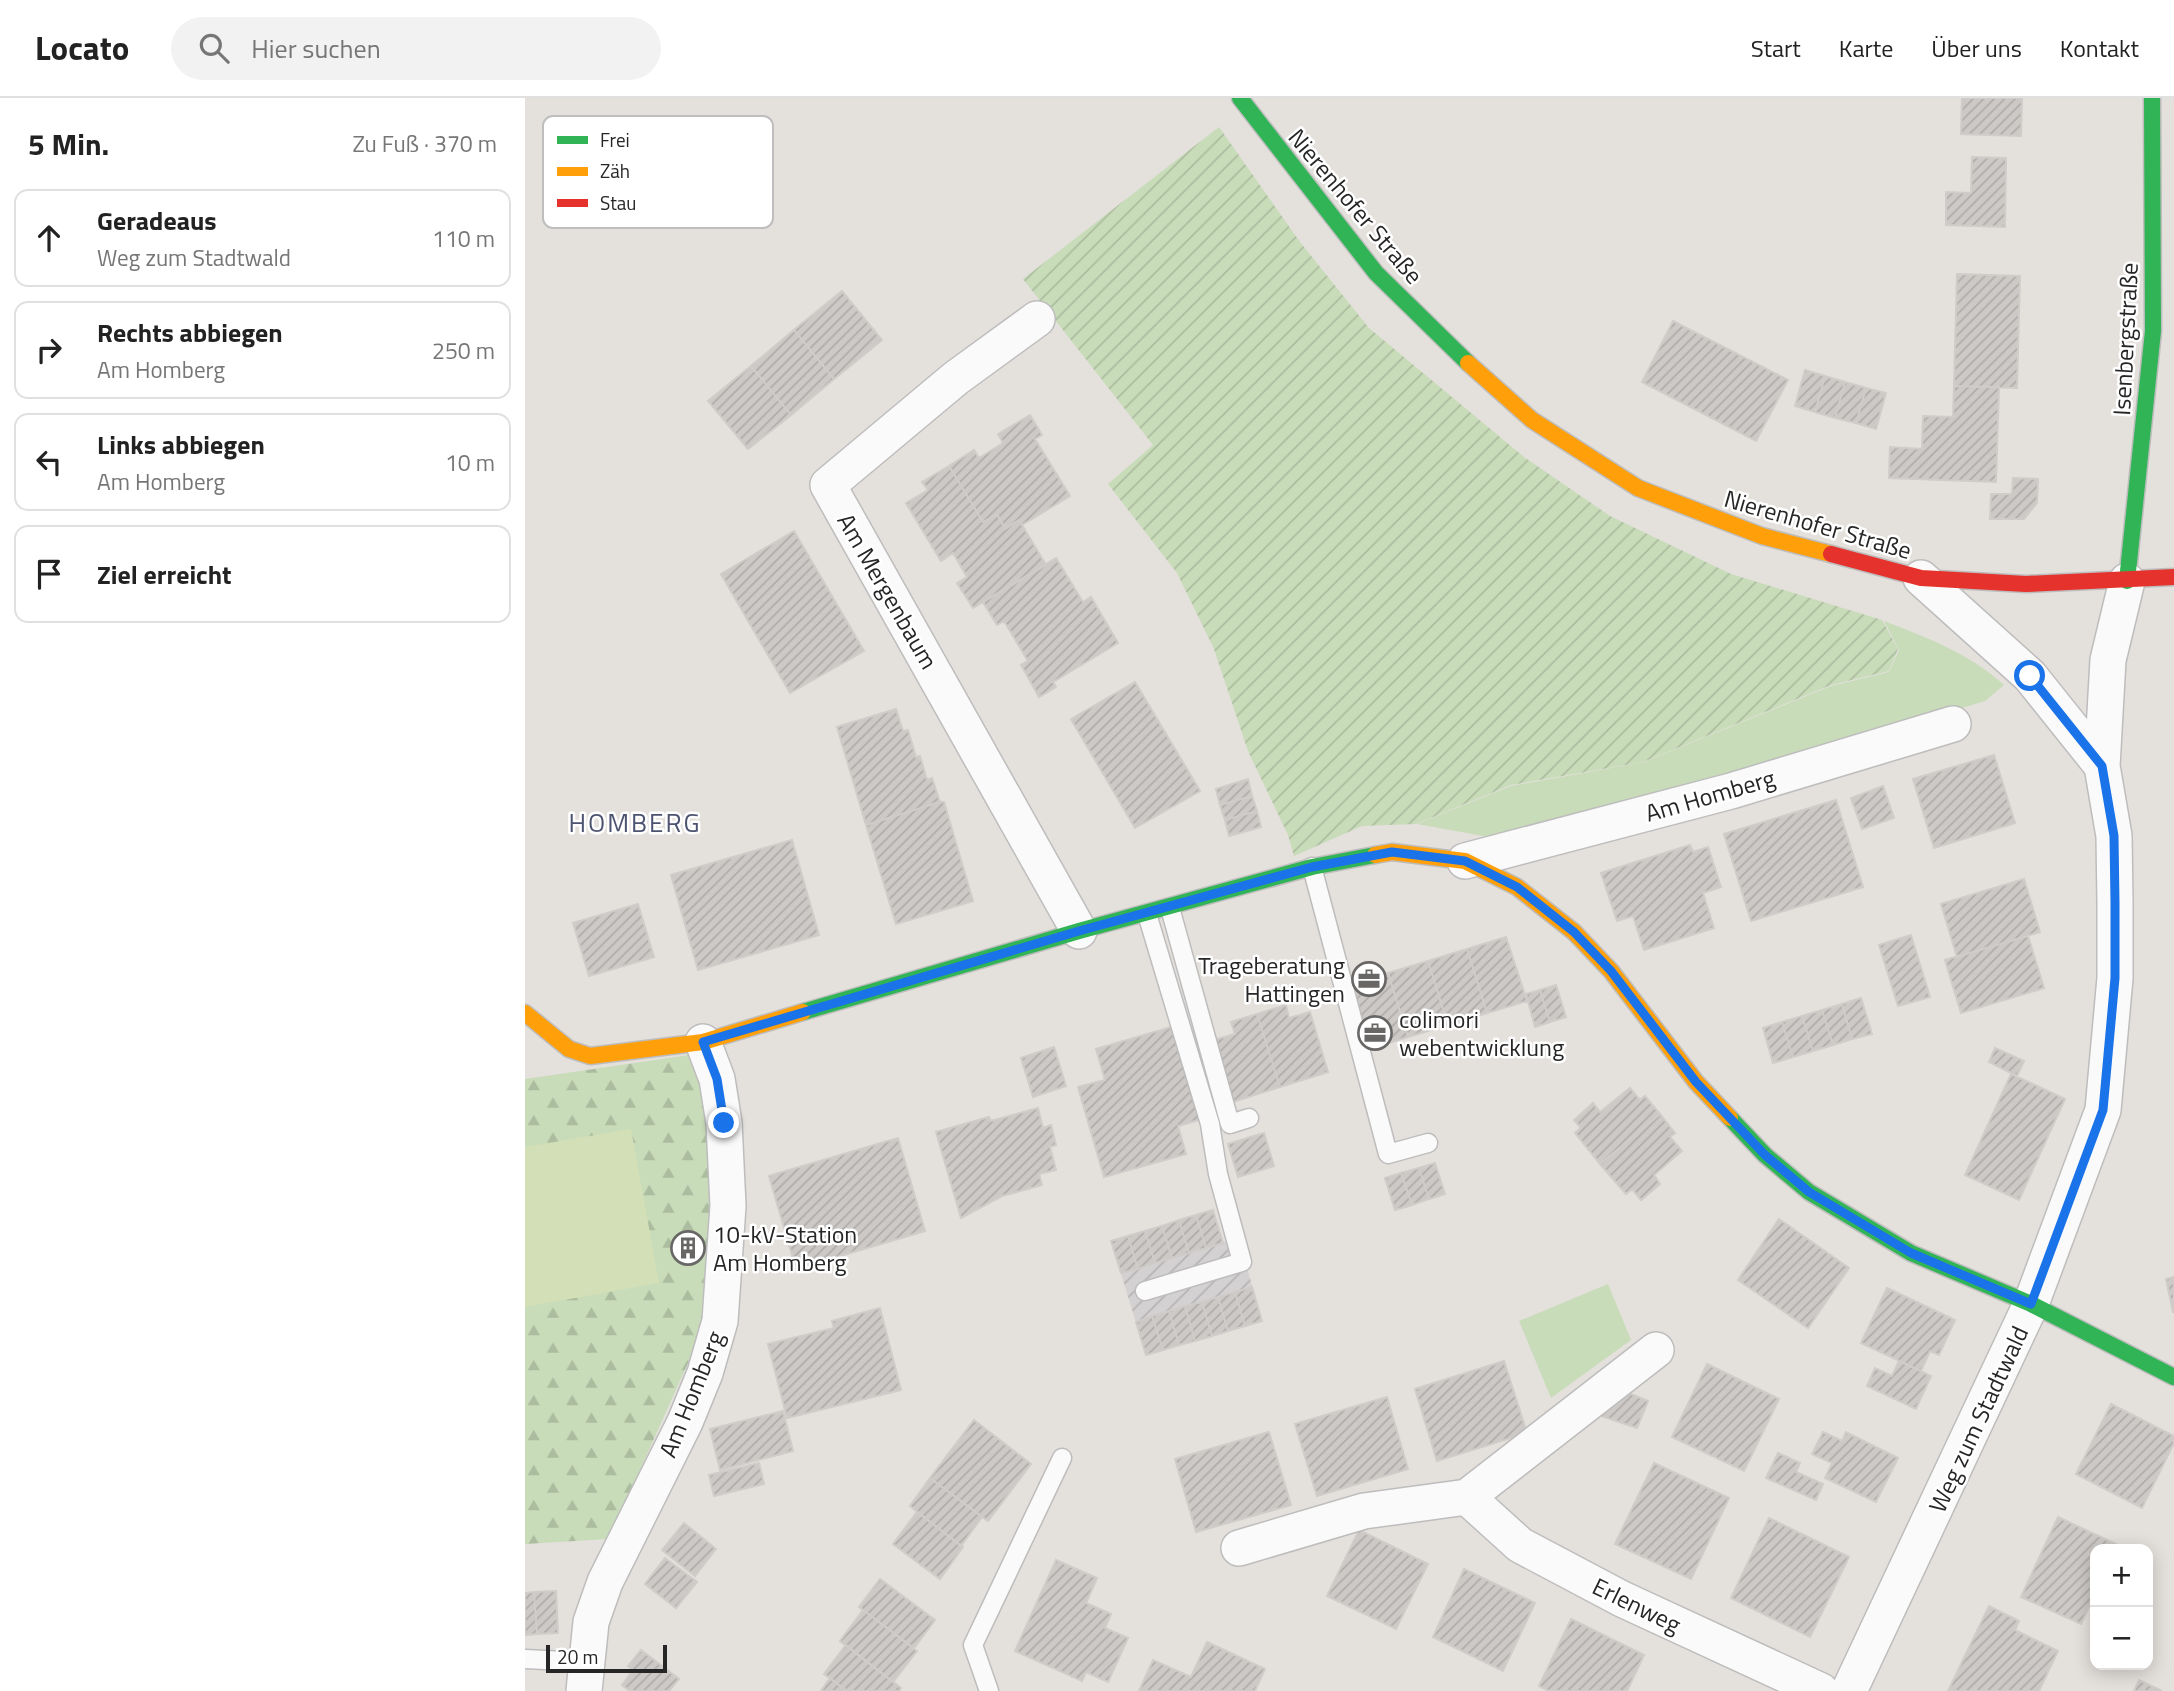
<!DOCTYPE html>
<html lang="de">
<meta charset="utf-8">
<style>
body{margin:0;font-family:"Titillium Web",sans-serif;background:#f2f2f2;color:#222}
.controls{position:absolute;right:21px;bottom:21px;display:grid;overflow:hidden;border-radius:14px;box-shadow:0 4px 18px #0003}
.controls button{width:63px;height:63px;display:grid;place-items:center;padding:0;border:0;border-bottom:2px solid #e0e0e0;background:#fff;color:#222;font:35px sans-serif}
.scale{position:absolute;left:21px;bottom:18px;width:121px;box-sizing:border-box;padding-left:7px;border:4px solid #262626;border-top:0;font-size:19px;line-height:24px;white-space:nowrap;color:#262626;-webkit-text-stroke:5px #fff;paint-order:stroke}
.stop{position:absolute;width:21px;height:21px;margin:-16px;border:5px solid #1a73e8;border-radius:50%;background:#fff}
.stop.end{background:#1a73e8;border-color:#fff;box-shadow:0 2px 7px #0008}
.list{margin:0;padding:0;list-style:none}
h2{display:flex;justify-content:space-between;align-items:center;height:91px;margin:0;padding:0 28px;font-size:30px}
h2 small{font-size:23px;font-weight:400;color:#767676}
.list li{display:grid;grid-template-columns:46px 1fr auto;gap:21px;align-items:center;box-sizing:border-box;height:98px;margin:0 14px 14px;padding:0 14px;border:2px solid #e0e0e0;border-radius:14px}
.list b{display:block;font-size:26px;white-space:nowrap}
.list p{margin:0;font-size:23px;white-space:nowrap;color:#767676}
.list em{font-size:23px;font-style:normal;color:#767676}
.icon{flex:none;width:38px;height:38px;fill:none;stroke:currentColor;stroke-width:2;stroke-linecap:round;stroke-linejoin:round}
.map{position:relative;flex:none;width:1649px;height:1593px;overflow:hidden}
header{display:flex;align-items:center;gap:42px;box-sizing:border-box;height:98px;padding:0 35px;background:#fff;border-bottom:2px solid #e0e0e0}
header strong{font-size:33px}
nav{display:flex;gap:38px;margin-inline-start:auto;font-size:24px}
.search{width:490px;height:63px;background:#f2f2f2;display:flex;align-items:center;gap:18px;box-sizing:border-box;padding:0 24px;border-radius:38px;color:#767676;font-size:26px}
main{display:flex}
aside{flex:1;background:#fff}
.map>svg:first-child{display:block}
.industrial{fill:url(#industrial-furrows)}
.grass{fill:#c8dcb9}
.forest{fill:url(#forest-firs)}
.garden{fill:url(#garden-furrows)}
.pitch{fill:#d2dfb7}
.building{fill:url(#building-hatch);stroke:#cfccc9;stroke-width:2}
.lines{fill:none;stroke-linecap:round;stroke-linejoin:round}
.lane-casing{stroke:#bebdbd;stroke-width:21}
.street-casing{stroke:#bebdbd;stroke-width:38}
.fast-casing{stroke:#bebdbd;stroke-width:19}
.slow-casing{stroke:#bebdbd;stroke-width:19}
.jam-casing{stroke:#bebdbd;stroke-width:19}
.lane{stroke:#fbfafa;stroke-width:18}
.street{stroke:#fbfafa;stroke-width:35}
.fast{stroke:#30b455;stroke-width:16}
.slow{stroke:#ff9f0a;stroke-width:16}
.jam{stroke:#e5322d;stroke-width:16}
.route{stroke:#1a73e8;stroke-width:9}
.labels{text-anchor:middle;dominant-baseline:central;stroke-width:5;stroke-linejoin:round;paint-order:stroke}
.street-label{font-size:24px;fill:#262626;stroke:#fff}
.poi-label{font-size:24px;fill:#262626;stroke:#fff;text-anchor:start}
.neighbourhood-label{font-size:26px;letter-spacing:2px;fill:#4d5471;stroke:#fff}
.key{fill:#fff;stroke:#bebebe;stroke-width:2}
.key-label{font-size:19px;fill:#262626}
</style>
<header>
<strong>Locato</strong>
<div class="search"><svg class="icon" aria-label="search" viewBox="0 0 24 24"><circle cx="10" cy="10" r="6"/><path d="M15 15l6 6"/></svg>Hier suchen</div>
<nav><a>Start</a><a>Karte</a><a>Über uns</a><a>Kontakt</a></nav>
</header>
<main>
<aside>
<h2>5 Min.<small>Zu Fuß · 370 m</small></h2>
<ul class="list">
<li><svg class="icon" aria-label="ahead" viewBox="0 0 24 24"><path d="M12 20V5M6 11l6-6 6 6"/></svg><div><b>Geradeaus</b><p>Weg zum Stadtwald</p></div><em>110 m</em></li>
<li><svg class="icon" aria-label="right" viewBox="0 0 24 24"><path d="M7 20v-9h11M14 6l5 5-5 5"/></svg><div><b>Rechts abbiegen</b><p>Am Homberg</p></div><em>250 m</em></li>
<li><svg class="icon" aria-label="left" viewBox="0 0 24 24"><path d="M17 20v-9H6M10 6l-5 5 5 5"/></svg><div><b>Links abbiegen</b><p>Am Homberg</p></div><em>10 m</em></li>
<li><svg class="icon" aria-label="arrive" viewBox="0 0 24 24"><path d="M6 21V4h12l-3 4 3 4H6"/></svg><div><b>Ziel erreicht</b></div></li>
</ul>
</aside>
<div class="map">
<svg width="1649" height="1593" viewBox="0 0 1649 1593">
<defs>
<pattern id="industrial-furrows" width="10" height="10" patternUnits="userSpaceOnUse" patternTransform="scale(1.75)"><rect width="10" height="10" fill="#d4d1d3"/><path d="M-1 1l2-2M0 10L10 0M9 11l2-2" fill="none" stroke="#b6b3b5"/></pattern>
<pattern id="forest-firs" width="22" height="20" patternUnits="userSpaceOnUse" patternTransform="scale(1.75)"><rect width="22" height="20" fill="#c8dcb9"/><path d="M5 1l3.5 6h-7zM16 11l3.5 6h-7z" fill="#acbd9f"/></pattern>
<pattern id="garden-furrows" width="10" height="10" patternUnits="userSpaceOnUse" patternTransform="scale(1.75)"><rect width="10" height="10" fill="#c8dcb9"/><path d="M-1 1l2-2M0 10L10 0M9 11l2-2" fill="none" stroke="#acbd9f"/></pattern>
<pattern id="building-hatch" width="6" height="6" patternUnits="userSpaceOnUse" patternTransform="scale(1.75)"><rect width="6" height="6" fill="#ccc9c6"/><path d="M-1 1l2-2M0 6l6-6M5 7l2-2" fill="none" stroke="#afacaa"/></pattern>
</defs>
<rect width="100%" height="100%" fill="#e4e0dc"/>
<!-- industrial -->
<path class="industrial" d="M688,1112L698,1144L714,1141L737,1223L621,1257L586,1143Z"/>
<!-- grass -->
<path class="grass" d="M1359,523C1403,540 1444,555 1479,587L1460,603L1011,739H964L892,726L986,688L1119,664L1306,588L1364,574L1374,552Z
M1083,1186L1106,1242L1026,1300L994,1223Z"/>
<!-- forest -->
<path class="forest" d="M192,953L185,1216L84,1441L0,1446V981Z"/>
<!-- garden -->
<path class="garden" d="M694,29L775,144L844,230L999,359L1085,418L1206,476L1357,522L1373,551L1364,573L1306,587L1118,664L986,687L891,726L837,728L769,758L763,737L723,653L689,551L652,475L583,386L628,347L498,181Z"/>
<!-- pitch -->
<path class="pitch" d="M106,1031L134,1185L0,1209V1049Z"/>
<!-- building -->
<path class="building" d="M1437,0H1497L1496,38L1436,36Z
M1447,59L1481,60L1480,129L1421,127V94L1446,95Z
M1432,176L1495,178L1492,290L1429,288Z
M317,193L357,242L309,281L269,232Z
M1148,223L1263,282L1231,343L1117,284Z
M269,232L309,281L266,317L226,268Z
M226,268L266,317L223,351L183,303Z
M1280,272L1300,278L1290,314L1270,308Z
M1300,278L1320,284L1310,320L1290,314Z
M1320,284L1341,290L1331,325L1310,320Z
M1429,288L1474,289L1471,384L1364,380L1365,349L1397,351L1398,318L1428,319Z
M1341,290L1361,295L1351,331L1331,325Z
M505,317L517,337L510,341L545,398L497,427L494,422L480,431L472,416L458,424L424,368L449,352L454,360L478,345L473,336Z
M424,368L458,424L472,416L480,431L494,422L521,467L448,510L432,485L442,479L428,455L416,463L381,405L403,392L397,384Z
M1488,380L1513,381L1512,405L1499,421H1465L1466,396H1487Z
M269,433L339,553L265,595L196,476Z
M531,460L558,504L566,499L593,545L528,584L531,589L514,599L496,567L503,563L479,523L472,527L458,504Z
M610,584L675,693L610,730L546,621Z
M371,611L378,633L383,632L391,659L395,658L402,682L407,680L415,704L341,727L312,629Z
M1469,657L1490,725L1409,750L1388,681Z
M723,681L727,698L695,707L691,691Z
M1358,688L1369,720L1337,731L1326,700Z
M727,698L732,713L700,722L695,707Z
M1311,702L1338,789L1226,823L1199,736Z
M415,704H419L448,803L371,826L341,727Z
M732,713L736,729L704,738L700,722Z
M267,742L294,837L173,872L146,777Z
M1165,747L1168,754L1183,749L1196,789L1178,795L1189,830L1119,852L1108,818L1092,823L1076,775Z
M1499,781L1515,834L1432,859L1416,806Z
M113,806L129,859L64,878L48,825Z
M1386,837L1405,899L1373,908L1354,847Z
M1503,838L1519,890L1436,915L1420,862Z
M981,839L1002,903L962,915L942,851Z
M942,851L962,915L923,927L903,863Z
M903,863L923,927L883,939L863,875Z
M863,875L883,939L844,951L824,887Z
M1031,887L1041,919L1025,924L1015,892Z
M1015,892L1025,924L1010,929L1001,896Z
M1336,900L1347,936L1327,941L1317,906Z
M1317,906L1327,941L1308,947L1297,912Z
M761,907L764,920L785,914L803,974L755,989L732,916Z
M1297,912L1308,947L1288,953L1277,918Z
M732,916L755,989L708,1004L689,942L710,936L706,924Z
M1277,918L1288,953L1268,959L1257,924Z
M1257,924L1268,959L1248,965L1238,930Z
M650,928L677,1021L653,1028L661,1056L579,1079L553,989L580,982L571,951Z
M529,949L541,988L508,999L496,960Z
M1470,950L1499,963L1492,978L1464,964Z
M1486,976L1540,1001L1494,1102L1440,1077Z
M1105,990L1115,1002L1120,998L1135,1016L1075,1066L1050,1035L1056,1030L1049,1022L1068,1005L1075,1014Z
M513,1010L518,1030L526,1027L531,1047L525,1049L531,1072L514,1076L517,1087L477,1098L436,1120L411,1034L464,1019L466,1023Z
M1135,1016L1150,1035L1145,1039L1157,1053L1129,1077L1135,1086L1116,1102L1107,1091L1101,1096L1075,1066Z
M739,1035L749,1068L713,1079L703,1046Z
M373,1040L400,1133L271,1171L244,1078Z
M910,1065L920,1096L904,1101L894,1070Z
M894,1070L904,1101L887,1107L876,1075Z
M876,1075L887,1107L870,1112L860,1080Z
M688,1112L698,1145L681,1150L671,1117Z
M671,1117L681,1150L664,1155L654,1122Z
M1254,1121L1324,1170L1283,1230L1213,1182Z
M654,1122L664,1155L647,1160L637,1128Z
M637,1128L647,1160L630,1165L620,1133Z
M620,1133L630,1165L613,1171L603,1138Z
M603,1138L613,1171L596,1175L586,1143Z
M1649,1179V1214H1648L1641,1181Z
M727,1189L737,1223L720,1228L710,1194Z
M1362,1190L1430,1222L1414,1257L1405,1253L1396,1273L1336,1245Z
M710,1194L720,1228L703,1233L693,1199Z
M693,1199L703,1233L687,1238L677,1204Z
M677,1204L687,1238L670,1243L660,1208Z
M660,1208L670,1243L654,1247L644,1213Z
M355,1210L376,1292L262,1320L243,1246L309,1230L307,1223Z
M644,1213L654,1247L638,1252L627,1218Z
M627,1218L638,1252L621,1257L611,1224Z
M979,1263L1002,1335L912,1363L890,1291Z
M1374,1263L1406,1278L1391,1311L1342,1288L1350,1270L1367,1278Z
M1182,1266L1254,1301L1219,1373L1147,1339Z
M1099,1293L1123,1303L1112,1330L1070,1316Z
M862,1299L883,1371L792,1398L770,1326Z
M1586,1306L1649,1338V1345L1617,1410L1551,1376Z
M258,1313L268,1353L195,1372L185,1331Z
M449,1322L506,1366L463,1423L405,1380Z
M744,1334L766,1407L671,1434L650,1361Z
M1298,1334L1317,1343L1321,1334L1373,1360L1351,1404L1300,1380L1307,1365L1287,1356Z
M1253,1355L1275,1365L1271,1374L1298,1386L1291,1402L1241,1380Z
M234,1365L239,1386L189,1398L184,1377Z
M1129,1365L1204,1400L1166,1481L1090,1446Z
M405,1380L457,1419L436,1448L385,1408Z
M392,1414L438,1449L415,1481L368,1446Z
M1533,1419L1593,1447L1591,1451H1570V1496L1556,1526L1496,1499Z
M1244,1420L1324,1459L1285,1539L1206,1500Z
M159,1425L191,1451L170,1478L137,1452Z
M834,1432L903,1466L871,1531L802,1498Z
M140,1460L172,1484L151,1510L120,1486Z
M531,1462L572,1480L561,1505L586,1516L580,1530L603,1540L583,1584L561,1574L557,1583L490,1553Z
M939,1471L1010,1505L978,1573L908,1539Z
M355,1481L410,1522L389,1550L334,1509Z
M31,1493L33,1535L12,1536L9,1494Z
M9,1494L12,1536L0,1537V1495Z
M1464,1508L1494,1523L1490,1532L1533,1553L1514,1593H1423Z
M338,1512L392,1553L368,1584L315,1543Z
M1046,1521L1119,1557L1102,1593H1024L1014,1588Z
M682,1544L740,1571L730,1593H614L628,1562L666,1579Z
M321,1547L376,1590L374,1593H322L299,1576Z
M116,1552L154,1581L144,1593H105L97,1587L108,1572L103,1568Z
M305,1580L322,1593H296Z
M1614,1582L1637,1593H1609Z"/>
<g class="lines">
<!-- lane casing -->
<g class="lane-casing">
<path id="lane" d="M787,769L863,1056L903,1045
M645,810L705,1026L724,1020
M620,1193L717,1164L693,1076L685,1026L622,816
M0,1561L59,1564
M464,1593L448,1547L537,1360"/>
</g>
<!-- street casing -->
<g class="street-casing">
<path id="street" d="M512,221L431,280L303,387L554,833
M1396,480L1505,578L1577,668
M940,763L1206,693L1428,626
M942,1399L1131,1252
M714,1450L839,1413L942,1399L995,1447L1097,1501L1296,1593
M59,1593L66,1524L80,1484L160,1324L180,1275L195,1223L203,1108L199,1025L192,981L178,944
M1324,1593L1506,1206L1578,1012L1590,880V805L1589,738L1577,668L1583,562L1602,483"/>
</g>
<!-- fast casing -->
<g class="fast-casing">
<path id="fast" d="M715,0L851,175L943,265
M1602,483L1628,233L1627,0
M278,914L554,833L787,769L850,757
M1205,1020L1240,1057L1284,1094L1386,1155L1506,1206L1649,1279"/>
</g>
<!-- slow casing -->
<g class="slow-casing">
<path id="slow" d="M943,265L1007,322L1113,390L1237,438L1306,456
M850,757L867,754L940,763L992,789L1049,834L1086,873L1171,984L1205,1020
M0,915L44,951L65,958L178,944L278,914"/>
</g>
<!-- jam casing -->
<g class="jam-casing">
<path id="jam" d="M1306,456L1396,480L1501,486L1649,479"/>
</g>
<!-- lane -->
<use href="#lane" class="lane"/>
<!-- street -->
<use href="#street" class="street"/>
<!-- fast -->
<use href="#fast" class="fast"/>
<!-- slow -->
<use href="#slow" class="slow"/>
<!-- jam -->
<use href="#jam" class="jam"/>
</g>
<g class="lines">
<!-- route -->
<path class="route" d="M199,1025L192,981L178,944L554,833L787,769L867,754L940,763L992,789L1049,834L1086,873L1171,984L1240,1057L1284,1094L1386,1155L1506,1206L1578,1012L1590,880V805L1589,738L1577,668L1505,578"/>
</g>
<!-- icons -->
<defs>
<g id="office-ring" transform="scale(1.75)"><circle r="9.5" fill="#fff" stroke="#686766" stroke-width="1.5"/><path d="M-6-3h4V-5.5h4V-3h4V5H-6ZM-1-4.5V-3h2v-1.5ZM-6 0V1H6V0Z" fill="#686766"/></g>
<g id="building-ring" transform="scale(1.75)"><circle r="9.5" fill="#fff" stroke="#686766" stroke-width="1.5"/><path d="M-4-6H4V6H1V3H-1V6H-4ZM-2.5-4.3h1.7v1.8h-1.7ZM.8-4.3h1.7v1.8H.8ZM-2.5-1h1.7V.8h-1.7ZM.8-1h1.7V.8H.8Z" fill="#686766"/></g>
</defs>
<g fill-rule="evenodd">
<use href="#office-ring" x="844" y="881"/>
<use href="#office-ring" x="850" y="935"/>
<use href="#building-ring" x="163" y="1150"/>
</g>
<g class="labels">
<!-- street labels -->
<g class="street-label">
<text transform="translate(831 108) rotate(50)">Nierenhofer Straße</text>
<text transform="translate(1600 241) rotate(-87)">Isenbergstraße</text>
<text transform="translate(1293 426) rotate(16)">Nierenhofer Straße</text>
<text transform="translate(363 493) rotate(60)">Am Mergenbaum</text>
<text transform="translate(1185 697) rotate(-16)">Am Homberg</text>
<text transform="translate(166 1296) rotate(-68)">Am Homberg</text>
<text transform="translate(1453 1321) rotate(-65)">Weg zum Stadtwald</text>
<text transform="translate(1112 1507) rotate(26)">Erlenweg</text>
</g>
<!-- poi labels -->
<g class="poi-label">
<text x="820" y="867" text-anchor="end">Trageberatung<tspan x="820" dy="28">Hattingen</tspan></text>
<text x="874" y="921">colimori<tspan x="874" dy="28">webentwicklung</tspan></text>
<text x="188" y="1136">10-kV-Station<tspan x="188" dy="28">Am Homberg</tspan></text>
</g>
<!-- neighbourhood labels -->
<g class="neighbourhood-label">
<text x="110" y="724">HOMBERG</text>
</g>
</g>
<!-- legend -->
<rect x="18" y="18" width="230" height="112" rx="10" class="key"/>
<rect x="32" y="38" width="31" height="8" fill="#30b455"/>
<rect x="32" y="69" width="31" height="9" fill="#ff9f0a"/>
<rect x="32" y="101" width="31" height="8" fill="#e5322d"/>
<g class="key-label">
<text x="75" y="49">Frei</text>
<text x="75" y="80">Zäh</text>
<text x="75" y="112">Stau</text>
</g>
</svg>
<div class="controls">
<button>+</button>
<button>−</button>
</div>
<div class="scale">20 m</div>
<div class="stop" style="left:1505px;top:578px"></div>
<div class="stop end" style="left:199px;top:1025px"></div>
</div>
</main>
